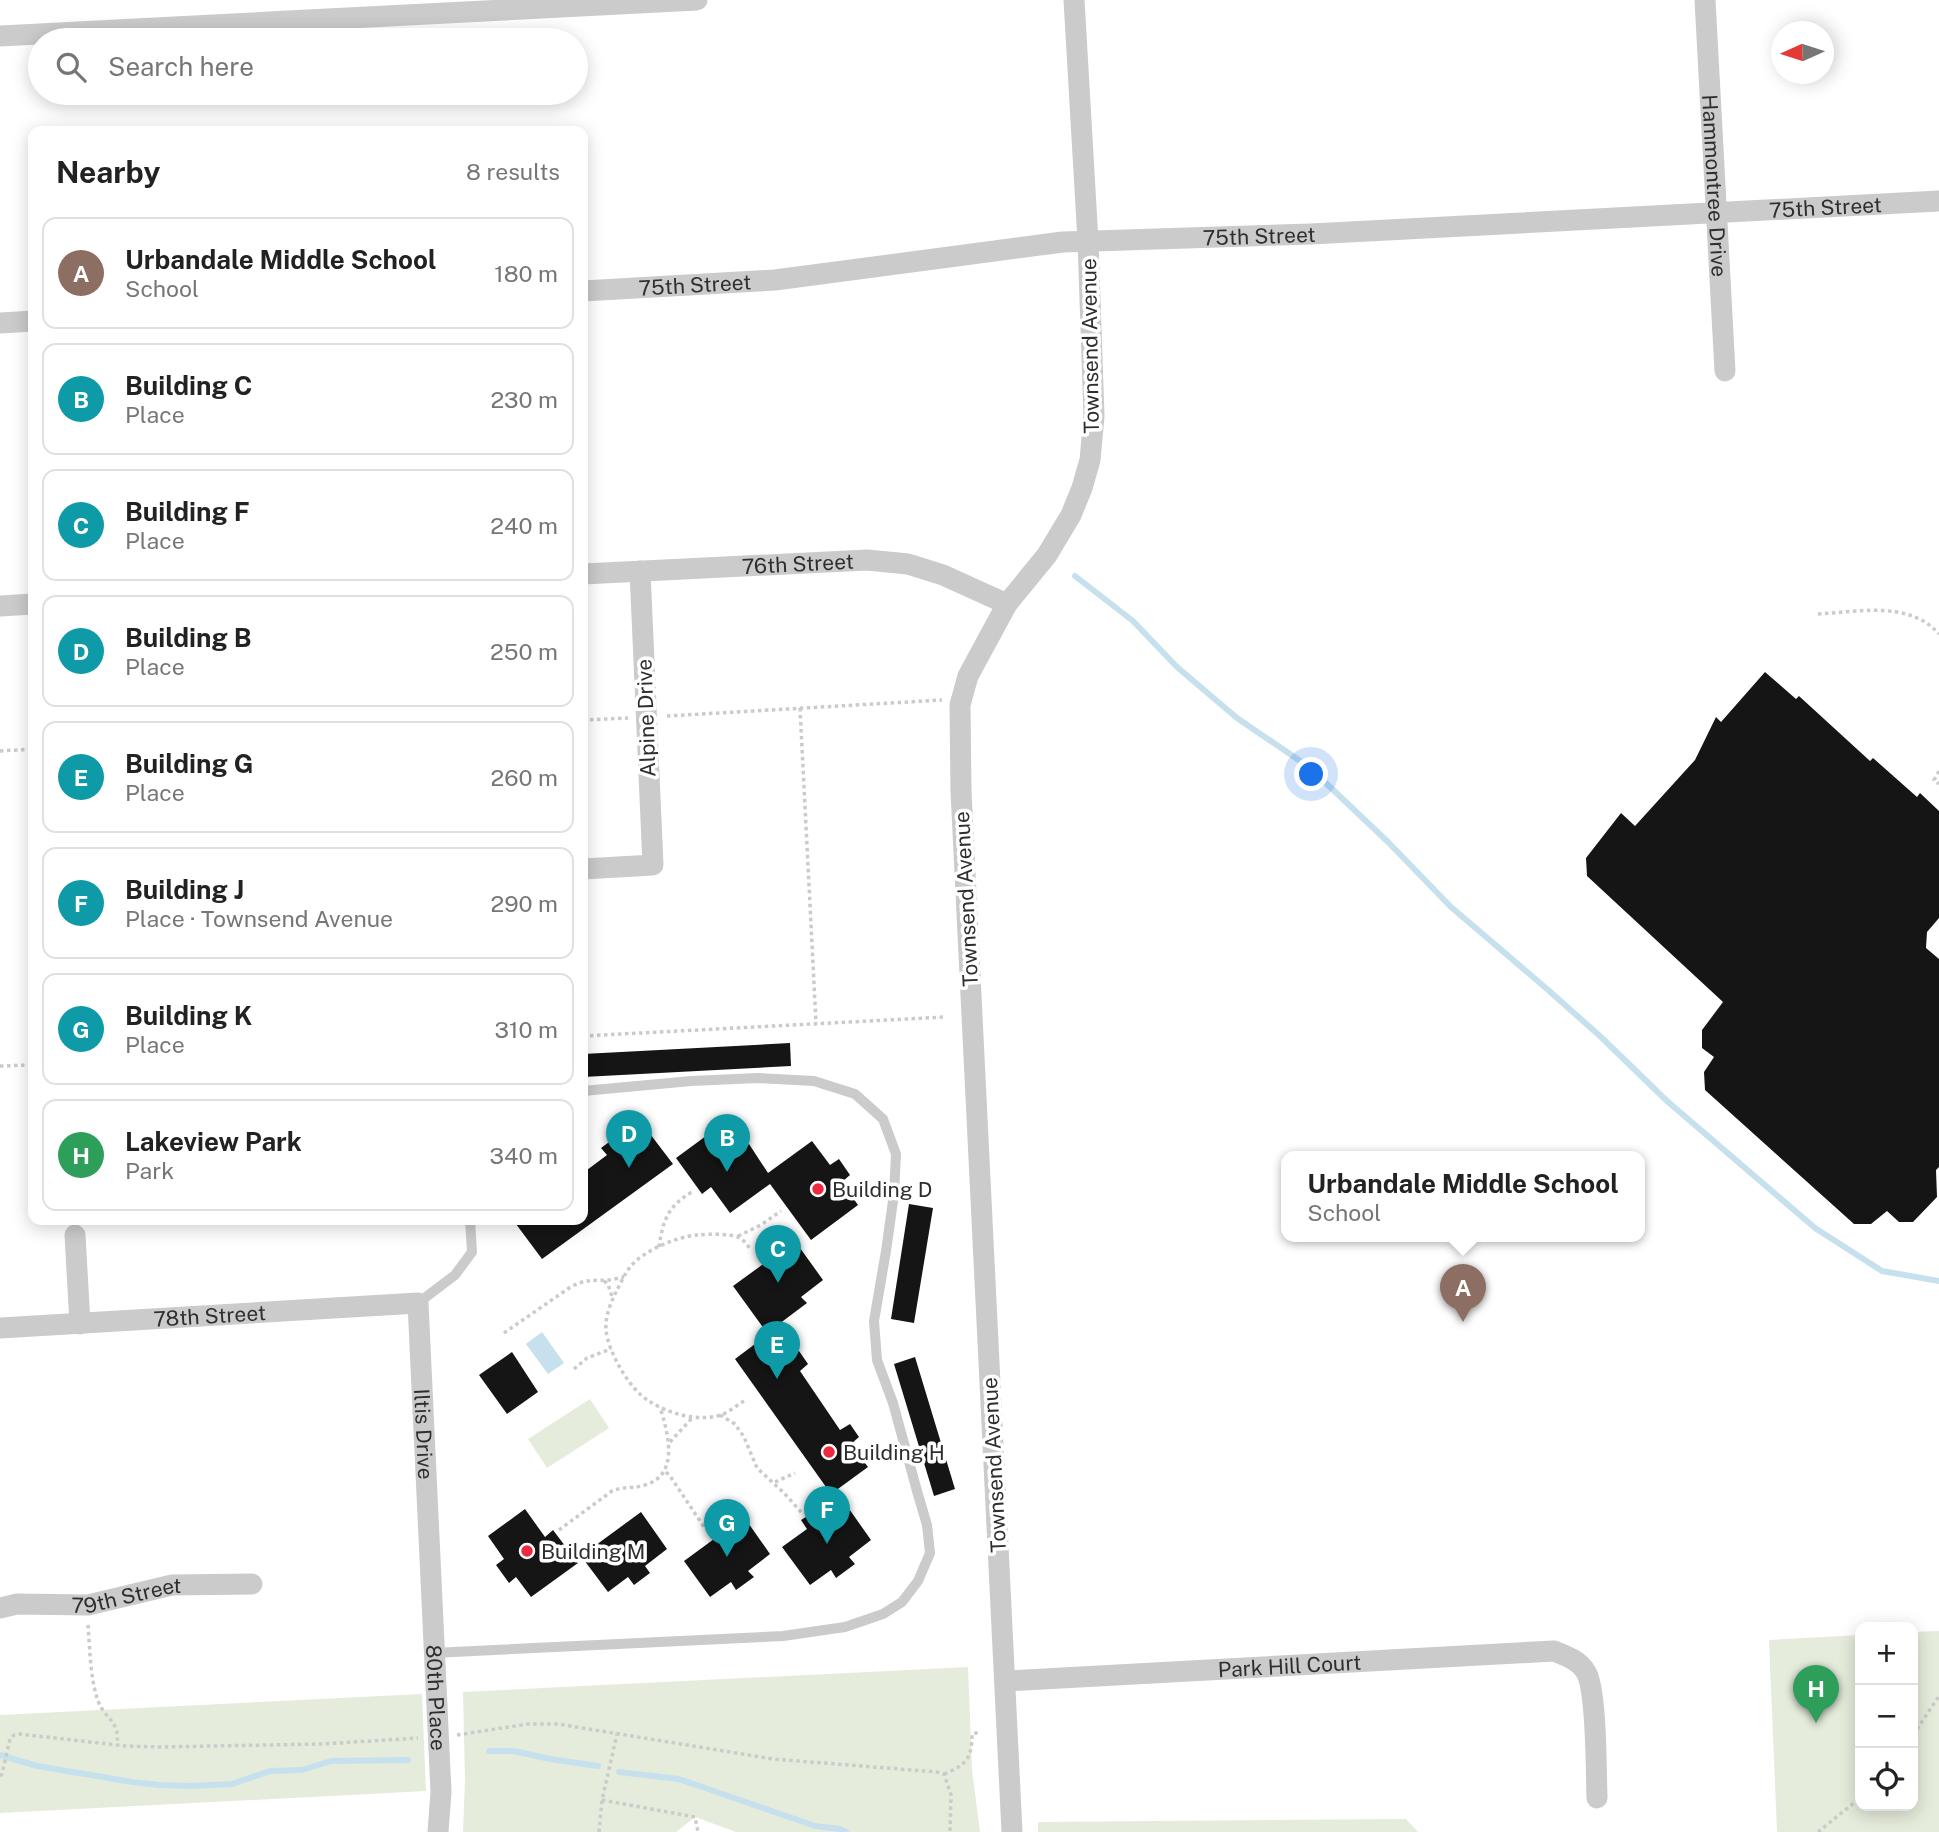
<!DOCTYPE html>
<meta charset="utf-8">
<style>
body{margin:0;font-family:"Public Sans",sans-serif;background:#f2f2f2;color:#222}
.controls{position:absolute;right:21px;bottom:21px;display:grid;overflow:hidden;border-radius:14px;box-shadow:0 4px 18px #0003}
.controls button{width:63px;height:63px;display:grid;place-items:center;padding:0;border:0;border-bottom:2px solid #e0e0e0;background:#fff;color:#222;font:35px sans-serif}
.compass{position:absolute;left:1771px;top:21px;width:63px;height:63px;border-radius:50%;background:#fff;box-shadow:0 4px 18px #0003;rotate:267deg}
.you{position:absolute;left:1312px;top:775px;width:24px;height:24px;margin:-18px;border:5px solid #fff;border-radius:50%;background:#1a73e8;box-shadow:0 0 0 10px #1a73e833}
.badge{display:grid;place-items:center;width:46px;height:46px;border-radius:50%;background:#d93025;color:#fff;font-size:23px;font-weight:700}
.pin{position:absolute;translate:-50% -58px;filter:drop-shadow(0 2px 4px #0008)}
.pin::after{content:'';position:absolute;top:37px;width:24px;height:21px;background:inherit;clip-path:polygon(0 0,100% 0,50% 100%)}
.popup{position:absolute;left:1281px;top:1151px;width:364px;height:91px;box-sizing:border-box;display:grid;place-content:center;border-radius:14px;background:#fff;filter:drop-shadow(0 2px 5px #0005);font-size:23px;white-space:nowrap;color:#767676}
.popup b{font-size:26px;color:#222}
.popup::after{content:'';position:absolute;left:50%;top:100%;margin-left:-14px;border:14px solid transparent;border-top-color:#fff}
.list{margin:0;padding:0;list-style:none}
h2{display:flex;justify-content:space-between;align-items:center;height:91px;margin:0;padding:0 28px;font-size:30px}
h2 small{font-size:23px;font-weight:400;color:#767676}
.list li{display:grid;grid-template-columns:46px 1fr auto;gap:21px;align-items:center;box-sizing:border-box;height:112px;margin:0 14px 14px;padding:0 14px;border:2px solid #e0e0e0;border-radius:14px}
.list b{display:block;font-size:26px;white-space:nowrap}
.list p{margin:0;font-size:23px;white-space:nowrap;color:#767676}
.list em{font-size:23px;font-style:normal;color:#767676}
.icon{flex:none;width:38px;height:38px;fill:none;stroke:currentColor;stroke-width:2;stroke-linecap:round;stroke-linejoin:round}
.map{position:relative;flex:none;width:1939px;height:1832px;overflow:hidden}
.search{position:absolute;background:#fff;box-shadow:0 4px 18px #0003;left:28px;top:28px;width:560px;height:77px;display:flex;align-items:center;gap:18px;box-sizing:border-box;padding:0 24px;border-radius:38px;color:#767676;font-size:26px}
.panel{position:absolute;background:#fff;box-shadow:0 4px 18px #0003;left:28px;top:126px;width:560px;height:1099px;border-radius:14px}
.map>svg:first-child{display:block}
.green{fill:#e5ecdb}
.water{fill:#c7e0ed}
.lines{fill:none;stroke-linecap:round;stroke-linejoin:round}
.stream{stroke:#c7e0ed;stroke-width:6}
.building{fill:#151515}
.path{stroke:#cbcbcb;stroke-width:3.5;stroke-dasharray:3.5 3.5;stroke-linecap:butt}
.lane{stroke:#cbcbcb;stroke-width:10}
.street{stroke:#cbcbcb;stroke-width:21}
.poi-dot{fill:#ed2940;stroke:#fff;stroke-width:2.5}
.labels{text-anchor:middle;dominant-baseline:central;stroke-width:7;stroke-linejoin:round;paint-order:stroke}
.street-label{font-size:21px;fill:#2e2e2e;stroke:#fff}
.poi-label{font-size:21px;fill:#2e2e2e;stroke:#fff;text-anchor:start}
</style>
<div class="map">
<svg width="1939" height="1832" viewBox="0 0 1939 1832">
<rect width="100%" height="100%" fill="#fff"/>
<!-- green -->
<path class="green" d="M590,1399L609,1428L547,1468L528,1439Z
M1939,1631V1832H1777L1769,1640L1860,1635V1806H1913V1632Z
M968,1667L972,1770L980,1832H736L695,1817L676,1832H463L465,1780L463,1692Z
M422,1694L426,1791L0,1813V1715Z
M1406,1819L1418,1832H1038V1822Z"/>
<!-- water -->
<path class="water" d="M542,1332L564,1363L548,1374L526,1344Z"/>
<g class="lines">
<!-- stream -->
<path class="stream" d="M1075,576L1133,621L1177,667L1237,718L1309,767L1388,842L1451,907L1547,989L1601,1037L1667,1101L1815,1228L1882,1271L1939,1281
M489,1751H514L550,1759L598,1766
M0,1755L37,1766L132,1782L159,1785L191,1786L232,1784L270,1771L302,1770L331,1761L408,1760
M619,1772L679,1779L815,1826L840,1829L846,1832"/>
</g>
<!-- building -->
<path class="building" d="M1765,672L1796,699L1799,696L1870,761L1873,758L1917,797L1920,793L1939,811V918L1927,932L1926,948L1939,959V1167L1936,1170L1937,1197L1913,1222H1899L1887,1211L1871,1224H1854L1705,1090L1704,1072L1714,1057L1702,1048V1030L1723,1002L1587,876L1586,858L1621,813L1635,826L1695,760L1716,717L1721,722Z
M790,1043L791,1066L583,1077V1054Z
M721,1125L739,1150L749,1144L768,1173L812,1141L830,1165L839,1159L850,1175L842,1182L858,1205L811,1240L770,1184L730,1213L711,1187L702,1194L676,1158Z
M644,1126L673,1164L542,1259L513,1220H583V1173L607,1155L601,1148L620,1134L624,1140Z
M909,1204L933,1208L914,1323L891,1319Z
M795,1241L823,1280L801,1297L807,1303L767,1333L733,1286Z
M771,1332L789,1357L799,1351L808,1364L800,1371L840,1430L850,1424L859,1437L851,1444L868,1467L831,1494L735,1359Z
M512,1352L538,1392L507,1414L479,1375Z
M915,1357L955,1489L934,1496L894,1364Z
M840,1496L871,1540L849,1557L855,1564L836,1578L831,1570L810,1585L782,1547L807,1529L801,1520Z
M525,1509L545,1537L553,1530L578,1563L531,1597L516,1577L509,1583L496,1565L504,1559L488,1536Z
M641,1512L667,1549L645,1566L650,1573L634,1585L628,1577L608,1592L581,1556Z
M744,1517L770,1554L748,1571L754,1577L736,1590L731,1582L710,1597L684,1561Z"/>
<g class="lines">
<!-- path -->
<path class="path" d="M1818,614C1858,612 1909,600 1939,634
M800,708L816,1023
M667,716L942,700
M583,720L628,718
M0,751L33,749
M1939,771L1934,780L1939,784
M583,1036L945,1017
M0,1066L33,1065
M738,1236L761,1225L781,1211
M659,1247C663,1220 668,1206 692,1192
M604,1281L608,1284L612,1297
M504,1333L572,1286C587,1279 591,1281 606,1280C612,1280 619,1278 624,1277
M574,1369L587,1358L611,1349
M744,1401C737,1405 729,1412 721,1415C698,1422 669,1414 649,1401C630,1390 608,1352 606,1330C605,1317 610,1305 615,1294C620,1285 624,1274 631,1266C643,1251 678,1236 698,1235C710,1234 729,1233 740,1238C745,1241 748,1246 751,1250
M720,1415L735,1424L744,1437L757,1468L784,1493L802,1513
M670,1442L693,1417
M666,1472L670,1476L704,1527
M775,1482L795,1473
M559,1530L612,1491C623,1486 634,1489 645,1485C680,1475 668,1433 660,1407
M88,1625C90,1649 90,1678 98,1701C106,1721 120,1720 117,1745
M457,1735L528,1724H558L773,1759L937,1772L944,1774L951,1795L950,1832
M1913,1735L1939,1696
M944,1774C966,1765 972,1759 972,1734L980,1732
M0,1776L2,1774L10,1739L14,1735L19,1734L126,1746L159,1747L322,1744L418,1738
M602,1800L695,1817L698,1832
M599,1832L602,1800L617,1734
M1818,1832L1860,1798"/>
<!-- lane -->
<path class="lane" d="M418,1303L455,1275L472,1252L470,1220
M433,1653L783,1636L845,1627L883,1614L902,1602L918,1581L930,1553L927,1525L917,1491L893,1403L877,1360L874,1321L886,1251L894,1194L896,1154L883,1119L855,1094L814,1081L758,1078L691,1081L583,1091"/>
<!-- street -->
<g class="street">
<path id="s1" d="M1705,0L1725,371"/>
<path d="M0,36L697,0"/>
<path id="s2" d="M583,291L775,280L1063,242L1311,234L1939,201"/>
<path d="M0,323L33,321"/>
<path id="s3" d="M583,574L867,560L908,564L943,575L1007,604"/>
<path d="M0,606L33,604"/>
<path d="M583,869L653,865L640,571"/>
<path d="M75,1235L80,1324"/>
<path id="s4" d="M0,1328L418,1303L441,1792L438,1832"/>
<path id="s5" d="M0,1608L17,1604L88,1605L172,1585L252,1584"/>
<path id="s6" d="M1005,1681L1554,1651C1566,1656 1579,1660 1586,1672C1597,1690 1596,1773 1597,1798"/>
<path d="M1012,1832L961,791L960,705L968,676L1007,604L1047,555L1071,515L1082,488L1090,460L1094,416L1088,241L1074,0"/>
</g>
</g>
<!-- markers -->
<g class="poi-dot">
<circle cx="818" cy="1189" r="7"/>
<circle cx="829" cy="1452" r="7"/>
<circle cx="527" cy="1551" r="7"/>
</g>
<g class="labels">
<!-- street labels -->
<g class="street-label">
<text stroke="none"><textPath href="#s1" startOffset="186">Hammontree Drive</textPath></text>
<text stroke="none"><textPath href="#s2" startOffset="1246">75th Street</textPath></text>
<text stroke="none"><textPath href="#s2" startOffset="679">75th Street</textPath></text>
<text stroke="none"><textPath href="#s2" startOffset="112">75th Street</textPath></text>
<text transform="translate(1090 346) rotate(-91)">Townsend Avenue</text>
<text stroke="none"><textPath href="#s3" startOffset="215">76th Street</textPath></text>
<text transform="translate(646 718) rotate(-92)">Alpine Drive</text>
<text transform="translate(966 899) rotate(-93)">Townsend Avenue</text>
<text stroke="none"><textPath href="#s4" startOffset="210">78th Street</textPath></text>
<text stroke="none"><textPath href="#s4" startOffset="550">Iltis Drive</textPath></text>
<text transform="translate(994 1465) rotate(-93)">Townsend Avenue</text>
<text stroke="none"><textPath href="#s5" startOffset="128">79th Street</textPath></text>
<text stroke="none"><textPath href="#s6" startOffset="285">Park Hill Court</textPath></text>
<text stroke="none"><textPath href="#s4" startOffset="814">80th Place</textPath></text>
</g>
<!-- poi labels -->
<g class="poi-label">
<text x="832" y="1189">Building D</text>
<text x="843" y="1452">Building H</text>
<text x="541" y="1551">Building M</text>
</g>
</g>
</svg>
<div class="controls">
<button>+</button>
<button>−</button>
<button><svg class="icon" aria-label="locate" viewBox="0 0 24 24"><circle cx="12" cy="12" r="6"/><path d="M12 2v4M12 18v4M2 12h4M18 12h4"/></svg></button>
</div>
<svg class="compass" viewBox="-18 -18 36 36"><path d="M0-13l5 13h-10z" fill="#e53935"/><path d="M0 13l5-13h-10z" fill="#767676"/></svg>
<div class="you"></div>
<div class="pin badge" style="left:1463px;top:1322px;background:#8d6e63">A</div>
<div class="popup"><b>Urbandale Middle School</b>School</div>
<div class="pin badge" style="left:727px;top:1172px;background:#0f9aa8">B</div>
<div class="pin badge" style="left:778px;top:1283px;background:#0f9aa8">C</div>
<div class="pin badge" style="left:629px;top:1168px;background:#0f9aa8">D</div>
<div class="pin badge" style="left:777px;top:1379px;background:#0f9aa8">E</div>
<div class="pin badge" style="left:827px;top:1544px;background:#0f9aa8">F</div>
<div class="pin badge" style="left:727px;top:1557px;background:#0f9aa8">G</div>
<div class="pin badge" style="left:1816px;top:1723px;background:#2e9e5b">H</div>
<div class="search"><svg class="icon" aria-label="search" viewBox="0 0 24 24"><circle cx="10" cy="10" r="6"/><path d="M15 15l6 6"/></svg>Search here</div>
<section class="panel">
<h2>Nearby<small>8 results</small></h2>
<ul class="list">
<li><span class="badge" style="background:#8d6e63">A</span><div><b>Urbandale Middle School</b><p>School</p></div><em>180 m</em></li>
<li><span class="badge" style="background:#0f9aa8">B</span><div><b>Building C</b><p>Place</p></div><em>230 m</em></li>
<li><span class="badge" style="background:#0f9aa8">C</span><div><b>Building F</b><p>Place</p></div><em>240 m</em></li>
<li><span class="badge" style="background:#0f9aa8">D</span><div><b>Building B</b><p>Place</p></div><em>250 m</em></li>
<li><span class="badge" style="background:#0f9aa8">E</span><div><b>Building G</b><p>Place</p></div><em>260 m</em></li>
<li><span class="badge" style="background:#0f9aa8">F</span><div><b>Building J</b><p>Place · Townsend Avenue</p></div><em>290 m</em></li>
<li><span class="badge" style="background:#0f9aa8">G</span><div><b>Building K</b><p>Place</p></div><em>310 m</em></li>
<li><span class="badge" style="background:#2e9e5b">H</span><div><b>Lakeview Park</b><p>Park</p></div><em>340 m</em></li>
</ul>
</section>
</div>
